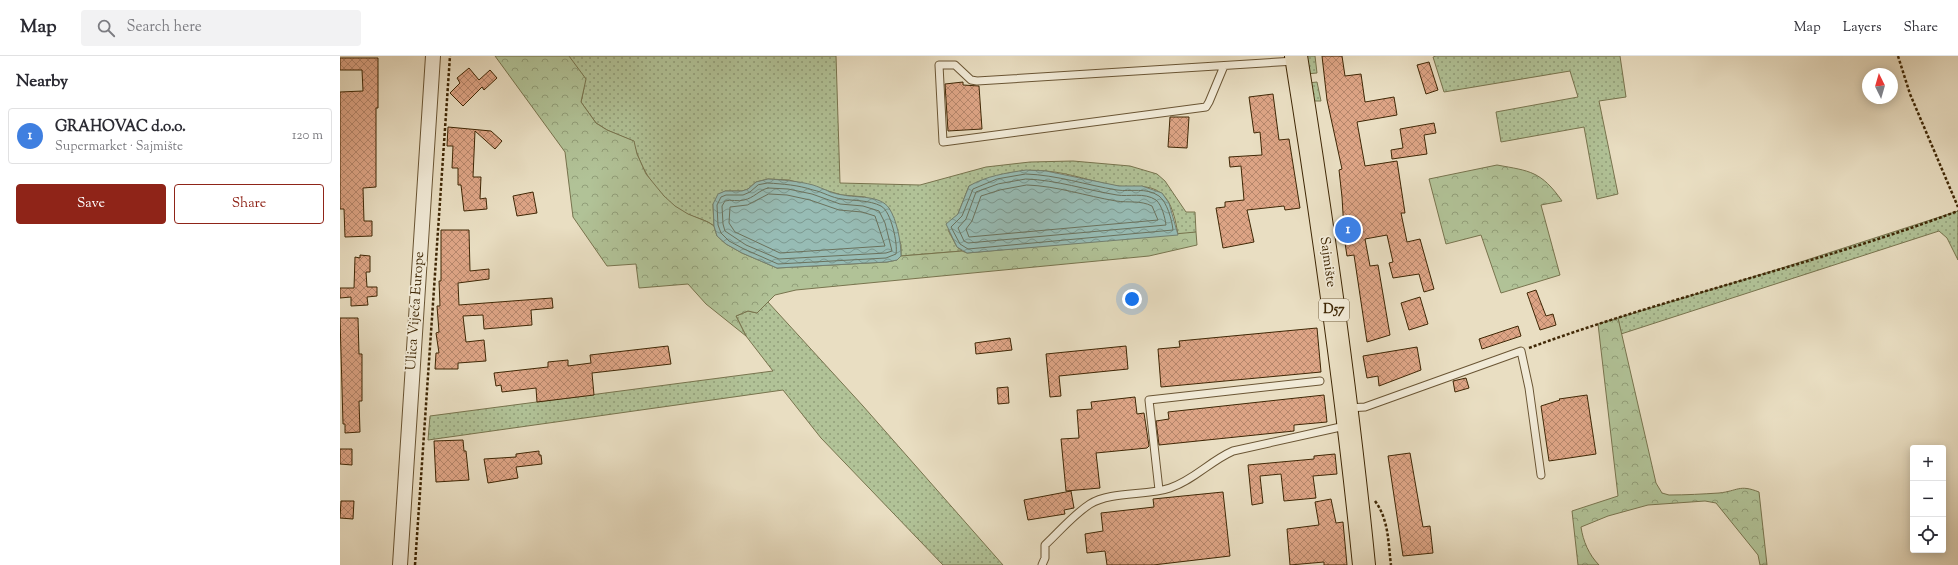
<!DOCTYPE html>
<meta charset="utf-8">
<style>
body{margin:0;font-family:"Sorts Mill Goudy",serif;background:#f2f2f3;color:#2b2b33}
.controls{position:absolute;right:12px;bottom:12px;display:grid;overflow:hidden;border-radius:4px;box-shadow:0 2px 10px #0003}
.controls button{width:36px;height:36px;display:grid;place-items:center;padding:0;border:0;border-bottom:1px solid #e1e1e2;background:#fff;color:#2b2b33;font:20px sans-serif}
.compass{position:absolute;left:1522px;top:12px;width:36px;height:36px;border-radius:50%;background:#fff;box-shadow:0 2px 10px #0003;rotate:355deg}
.you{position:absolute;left:792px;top:243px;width:14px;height:14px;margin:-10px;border:3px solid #fff;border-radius:50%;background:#1a73e8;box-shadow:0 0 0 6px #1a73e833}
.badge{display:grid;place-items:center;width:26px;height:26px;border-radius:50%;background:#8f2418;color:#fff;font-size:13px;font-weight:700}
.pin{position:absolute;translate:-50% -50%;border:2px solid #fff;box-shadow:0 1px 4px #0006}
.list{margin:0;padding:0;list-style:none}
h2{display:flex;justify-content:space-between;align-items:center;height:52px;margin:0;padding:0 16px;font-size:17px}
h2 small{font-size:13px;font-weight:400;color:#7c7c81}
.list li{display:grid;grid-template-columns:26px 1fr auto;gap:12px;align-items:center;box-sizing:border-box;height:56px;margin:0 8px 8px;padding:0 8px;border:1px solid #e1e1e2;border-radius:4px}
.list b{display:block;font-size:15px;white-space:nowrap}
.list p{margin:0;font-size:13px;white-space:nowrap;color:#7c7c81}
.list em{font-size:13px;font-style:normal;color:#7c7c81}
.actions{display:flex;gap:8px;padding:12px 16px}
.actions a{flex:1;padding:9px 0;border:1px solid #8f2418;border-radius:4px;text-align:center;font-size:14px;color:#8f2418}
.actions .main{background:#8f2418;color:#fff}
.icon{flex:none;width:22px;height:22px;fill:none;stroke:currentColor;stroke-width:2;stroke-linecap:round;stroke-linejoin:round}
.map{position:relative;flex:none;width:1618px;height:509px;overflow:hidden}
header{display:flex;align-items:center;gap:24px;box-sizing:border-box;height:56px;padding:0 20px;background:#fff;border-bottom:1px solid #e1e1e2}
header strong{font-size:19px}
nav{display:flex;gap:22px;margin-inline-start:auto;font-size:14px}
.search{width:280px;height:36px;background:#f2f2f3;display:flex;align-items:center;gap:10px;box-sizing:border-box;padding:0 14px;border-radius:4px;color:#7c7c81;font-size:15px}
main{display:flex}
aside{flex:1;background:#fff}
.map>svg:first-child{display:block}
.grass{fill:url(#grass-dots);stroke:#78744e}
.forest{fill:url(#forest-crowns);stroke:#78744e}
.water{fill:url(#water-waves);stroke:#74806f}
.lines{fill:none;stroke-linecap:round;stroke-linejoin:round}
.shore{stroke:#6b725d;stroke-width:1}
.building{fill:url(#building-cross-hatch);stroke:#3f2705}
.lane-casing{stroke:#6a5534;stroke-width:9}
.street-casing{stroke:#6a5534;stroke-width:16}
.primary-casing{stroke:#3f2705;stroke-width:24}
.path{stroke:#3f2705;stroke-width:2.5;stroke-dasharray:3 2;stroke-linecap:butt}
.lane{stroke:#f1ead7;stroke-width:7}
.street{stroke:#f1ead7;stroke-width:14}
.primary{stroke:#e9dec2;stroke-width:22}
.labels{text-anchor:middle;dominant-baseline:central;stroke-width:3.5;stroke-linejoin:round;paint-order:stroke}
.shield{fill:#f1ead7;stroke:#746244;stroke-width:1}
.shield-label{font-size:13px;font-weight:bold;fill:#3f2705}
.street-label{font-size:14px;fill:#3f2705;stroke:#f1ead7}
</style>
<header>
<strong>Map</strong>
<div class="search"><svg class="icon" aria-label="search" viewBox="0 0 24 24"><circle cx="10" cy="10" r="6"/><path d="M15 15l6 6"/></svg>Search here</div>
<nav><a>Map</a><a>Layers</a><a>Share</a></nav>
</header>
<main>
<aside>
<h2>Nearby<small></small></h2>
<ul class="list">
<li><span class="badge" style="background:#3f7fe0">1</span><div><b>GRAHOVAC d.o.o.</b><p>Supermarket · Sajmište</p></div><em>120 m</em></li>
</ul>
<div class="actions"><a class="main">Save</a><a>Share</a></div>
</aside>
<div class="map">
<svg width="1618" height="509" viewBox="0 0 1618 509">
<defs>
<pattern id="grass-dots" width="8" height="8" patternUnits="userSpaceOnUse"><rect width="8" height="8" fill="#b1c297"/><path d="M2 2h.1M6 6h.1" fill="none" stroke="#919e79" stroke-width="1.8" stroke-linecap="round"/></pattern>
<pattern id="forest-crowns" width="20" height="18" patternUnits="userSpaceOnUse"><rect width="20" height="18" fill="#b1c297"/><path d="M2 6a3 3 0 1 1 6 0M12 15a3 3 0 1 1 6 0" fill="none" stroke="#919e79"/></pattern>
<pattern id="water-waves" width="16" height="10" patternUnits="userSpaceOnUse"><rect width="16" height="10" fill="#97bcb5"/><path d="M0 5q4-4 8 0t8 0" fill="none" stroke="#7d9991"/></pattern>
<pattern id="building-cross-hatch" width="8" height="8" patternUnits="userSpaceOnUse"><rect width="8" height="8" fill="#dda485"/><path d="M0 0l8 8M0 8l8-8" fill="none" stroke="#b5866b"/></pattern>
</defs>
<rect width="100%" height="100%" fill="#e9dec2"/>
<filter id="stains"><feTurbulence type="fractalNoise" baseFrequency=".005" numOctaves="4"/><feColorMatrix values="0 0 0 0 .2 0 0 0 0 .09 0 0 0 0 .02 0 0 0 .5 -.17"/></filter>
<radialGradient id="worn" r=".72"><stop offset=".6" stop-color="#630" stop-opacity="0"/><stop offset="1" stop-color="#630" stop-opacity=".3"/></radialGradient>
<!-- grass -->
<path class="grass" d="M229,0H496L500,127L580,129L646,111L690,106L733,105L790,110L817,118L825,125L846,156H855L856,176L838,179C836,166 832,145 821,137C808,127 792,132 777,130C753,126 730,117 706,115C678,112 654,120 629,130L618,158L611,166L608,174L617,191L622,195L561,200V189L549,152L525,141L502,139L449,124L428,123L416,126L408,133L402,135H385L373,148L374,170C365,163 355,162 345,157C318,142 301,114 293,85L267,74L256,67L241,46L244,32Z
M964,0H975L977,17L966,18Z
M1096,0H1280L1286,41L1259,45L1278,138L1257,143L1244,71L1161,86L1156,56L1238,41L1230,15L1104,36L1093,1Z
M977,26L981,45H970L968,27Z
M1618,155V204L1607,182L1599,175L1281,278L1278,262L1442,212Z
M427,245L523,350L663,509H603L481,382L443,334L88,384L90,360L433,315L406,280L396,260L408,255L417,257Z"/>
<!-- forest -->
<path class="forest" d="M155,0H229L246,23L241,46L256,67L267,74L294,85L297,98L306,118L324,140L335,150L348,158L368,166L374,170L377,180L386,188L402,197L437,212L547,206L557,204L561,200L622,195L627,197L856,176L857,189L809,200L456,234L435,239L417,257L408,255L396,260L406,280L366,248L348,228L299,232L296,208L267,210L233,161L225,96Z
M1157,109C1190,115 1201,115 1222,145L1201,149L1220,219L1161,237L1141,179L1106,188L1089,123Z
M1278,262L1316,427L1322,437L1329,439C1346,439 1363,438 1379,437C1398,435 1399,428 1419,436L1427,509H1420L1418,499L1376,447L1365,445L1308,449L1268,460L1241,471C1243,485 1249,499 1259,509H1238L1232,455L1278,440L1258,268Z"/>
<!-- water -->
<path class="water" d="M686,114L706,115L779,130H802L822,137L829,147L838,179L627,197L617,191L606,168L618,158L629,130C646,120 666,117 686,114Z
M428,123C443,124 458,125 473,129C483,132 492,138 503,139C517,142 540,139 549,152C557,164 561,186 561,200L557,204L547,206L437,212L402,197L386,188L377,180L374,170L373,148L378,138L385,135H402L408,133L416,126Z"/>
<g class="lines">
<!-- shore -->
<path class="shore" d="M686,118C717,119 746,129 777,134C791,136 806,131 819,140C827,146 832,164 833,174L628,193L620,188L611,171L622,160L633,133L657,123Z
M686,123C717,124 746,134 777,139C789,141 804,136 816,144C822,149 825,162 826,169L628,187L624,185L618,172L626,163L636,136L658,128Z
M428,127C443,128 458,129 473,134C483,136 492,142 502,143C515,145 529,144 541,150C551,155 558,188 556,198L546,202L438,208L404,193L389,185L381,177L378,169L377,149L381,141L386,139H403L410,136L418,129Z
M687,129C717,130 746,140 776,145C789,147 800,144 812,150L818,164L629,181L626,173L632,165L641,140L660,134Z
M428,132L448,133L472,138L500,148L523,150L539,155L545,167L552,195L546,197L439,203L406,189L385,175L383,168L382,150L385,145C391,143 398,146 404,144C414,142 419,134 428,132Z
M429,138L447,139L470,144L499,154L522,156L535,160L545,190L440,197L395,176L389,167L390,151L407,149Z"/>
</g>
<!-- building -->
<path class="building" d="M982,0H1002L1005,20L1021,18L1025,46L1054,41L1057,59L1017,66L1025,110L1057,105L1065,157H1061L1067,186L1080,183L1094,233L1084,236L1079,218L1053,222L1049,207L1053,206L1047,179L1025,183L1030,210L1038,209L1050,279L1027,286L1014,199L1007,200L1003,174H1004L1002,141L999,114L1002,113L987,44Z
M0,2H38V52H36V131L23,132L24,165H32V180L5,181L4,153H0V36L23,35L22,14H0Z
M1089,6L1098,34L1086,38L1077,9Z
M129,12L139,24L150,14L157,22L144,34L142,31L123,50L110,37L120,27L117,22Z
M623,26V29L639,30L642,73L608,75L605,28Z
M933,38L939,84L949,83L960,152L945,154L944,150L907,154L914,186L883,192L876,152L885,151V146L904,144L901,110L890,111L889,101L922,99L920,76L914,77L909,41Z
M830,61H849L847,92L828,91Z
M1094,67L1096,77L1084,79L1087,98L1052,103L1051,94L1063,92L1060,73Z
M108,71L151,75L162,85L155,93L135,75L133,121H141L140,143L146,142L147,153L124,155L121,129H118V112H112L113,90H107Z
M193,136L197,157L177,160L173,140Z
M101,174H129L130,215L149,213V223L118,227L119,249L212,242L213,252L191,254L192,269L144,273L143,259L123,260L126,286L144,284L146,305L118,307V313H95L96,297H99L96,277L99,276L97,250H100L99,225H101Z
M20,199L30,200V216H26L27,231H37V240L27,241L28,249L11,250V241L0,242V232H14L15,201L20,202Z
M1196,234L1206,260L1213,258L1216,269L1200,274L1187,237Z
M1080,241L1088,268L1069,274L1061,247Z
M0,262H18L19,298H22V345H19L20,376L5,377V368H3Z
M1178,270L1181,280L1142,293L1139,283Z
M977,272L981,316L821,331L818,293L840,291L839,285Z
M670,282L672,294L636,298L635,287Z
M328,290L331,308L252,317L254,339L197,346L196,332L162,336L161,329L156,330L154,317L208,311V306L228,304V310L251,307L250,299Z
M786,290L788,313L719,320L721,340L710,341L706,298Z
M1077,291L1081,314L1039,330L1038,320L1027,322L1023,300Z
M1126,322L1129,332L1115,336L1113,325Z
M668,331L669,347L658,348L657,332Z
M984,339L987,366L954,369V375L819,389L816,365L829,363L828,356Z
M1247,339L1256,398L1209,405L1201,350L1220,344L1219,343Z
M795,341L797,358L804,357L809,390L807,392L756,397L760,432L726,435L721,383L739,382L737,354L752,353L751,346Z
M123,384L124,395H126L129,424L96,426L94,385Z
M0,393H12V409L0,408Z
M199,395V399H201L202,408L176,411L178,422L148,427L144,403L176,401V398Z
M1070,397L1083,471L1090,470L1093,497L1063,500L1048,400Z
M995,398L997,418L973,420L976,442L944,445L941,418L920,420L923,447L912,449L908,409L974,403V400Z
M731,435L734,452L724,454L725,458L688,464L684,444Z
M883,436L890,500L813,509H767L765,495L747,497L745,478L763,475L761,457L814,451L813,443Z
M991,443L996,467L1003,466L1007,509H984V506L950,509L947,473L979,469L975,446Z
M1,445H14L13,463L0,462Z"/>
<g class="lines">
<!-- lane casing -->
<g class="lane-casing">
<path id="lane" d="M884,10L869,46L866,51L603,86L599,9H615L631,24L637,25L955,5
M1008,352L1025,351L1181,295L1189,332L1201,419
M819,434L809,344L980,325
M702,509L705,502V489C719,476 733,459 750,448C771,435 807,440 830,432C854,424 870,405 893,395L1005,370"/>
</g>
<!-- street casing -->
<g class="street-casing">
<path id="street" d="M60,509L93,0"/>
</g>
<!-- primary casing -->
<g class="primary-casing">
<path id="primary" d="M956,0C983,169 1007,339 1024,509"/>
</g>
<!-- path -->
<path class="path" d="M1558,0L1570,38L1618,151
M1189,292C1330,240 1478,208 1618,155
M1035,445C1049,464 1048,486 1051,509
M75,509L110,0"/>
<!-- lane -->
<use href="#lane" class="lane"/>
<!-- street -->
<use href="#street" class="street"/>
<!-- primary -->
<use href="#primary" class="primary"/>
</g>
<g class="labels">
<!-- shield labels -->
<rect class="shield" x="979" y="243" width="30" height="22" rx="3"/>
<g class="shield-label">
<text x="994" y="254">D57</text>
</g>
<!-- street labels -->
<g class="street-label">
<text transform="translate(987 206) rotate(82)">Sajmište</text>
<text transform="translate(76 255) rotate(-86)">Ulica Vijeća Europe</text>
</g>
</g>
<rect width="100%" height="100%" filter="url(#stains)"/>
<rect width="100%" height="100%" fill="url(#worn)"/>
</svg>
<div class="controls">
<button>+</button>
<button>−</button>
<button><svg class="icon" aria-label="locate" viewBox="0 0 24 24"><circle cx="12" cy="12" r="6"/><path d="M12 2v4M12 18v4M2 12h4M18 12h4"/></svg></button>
</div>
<svg class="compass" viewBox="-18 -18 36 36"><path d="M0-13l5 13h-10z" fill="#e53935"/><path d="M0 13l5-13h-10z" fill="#7c7c81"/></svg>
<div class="you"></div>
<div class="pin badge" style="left:1008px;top:174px;background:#3f7fe0">1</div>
</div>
</main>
